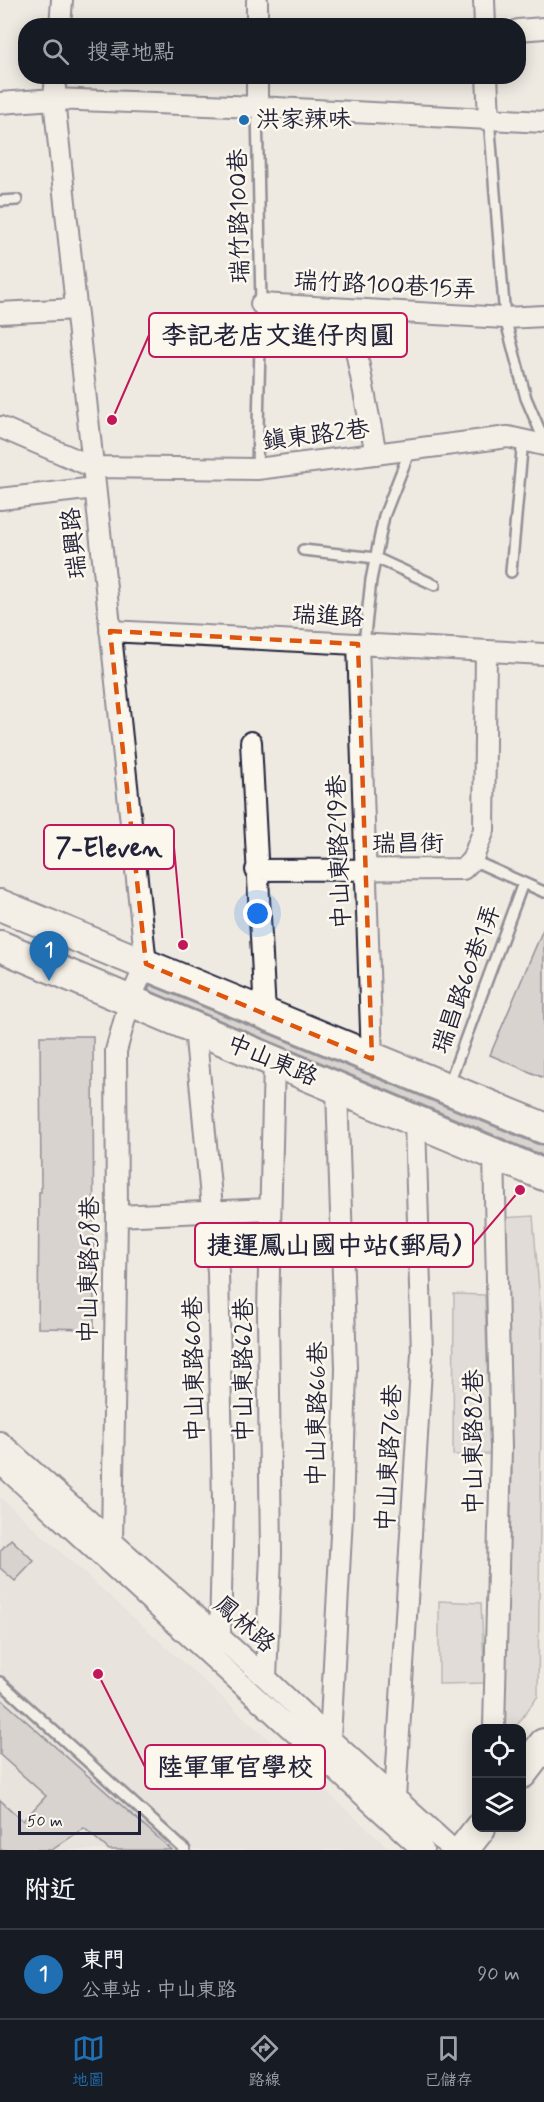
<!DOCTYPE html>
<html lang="zh-TW">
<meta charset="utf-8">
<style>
body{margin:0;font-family:Mynerve,"LXGW WenKai TC",sans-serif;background:#20242c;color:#f1f3f6}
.controls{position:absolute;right:18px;bottom:18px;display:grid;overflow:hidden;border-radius:12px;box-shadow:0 3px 15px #0003}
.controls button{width:54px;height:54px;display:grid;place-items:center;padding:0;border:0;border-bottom:2px solid #363941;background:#171b24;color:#f1f3f6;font:30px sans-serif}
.scale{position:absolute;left:18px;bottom:15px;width:123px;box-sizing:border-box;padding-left:6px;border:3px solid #22223b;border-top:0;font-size:16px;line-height:21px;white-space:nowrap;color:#22223b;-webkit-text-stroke:4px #fbf7ec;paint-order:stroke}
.you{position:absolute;left:258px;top:914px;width:21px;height:21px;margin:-15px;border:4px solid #fff;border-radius:50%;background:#1a73e8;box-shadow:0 0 0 9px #1a73e833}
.badge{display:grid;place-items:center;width:39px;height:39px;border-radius:50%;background:#1f6fb2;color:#fff;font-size:20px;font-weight:700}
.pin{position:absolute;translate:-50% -50px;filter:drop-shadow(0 2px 3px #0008)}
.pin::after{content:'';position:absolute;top:32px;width:21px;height:18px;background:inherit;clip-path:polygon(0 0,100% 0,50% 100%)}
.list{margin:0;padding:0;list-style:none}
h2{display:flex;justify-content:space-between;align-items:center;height:78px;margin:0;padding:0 24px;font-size:26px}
h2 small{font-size:20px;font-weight:400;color:#9ea1a6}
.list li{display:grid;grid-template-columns:39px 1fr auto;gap:18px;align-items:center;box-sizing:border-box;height:90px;padding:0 24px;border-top:2px solid #363941}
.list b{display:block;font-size:22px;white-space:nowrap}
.list p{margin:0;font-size:20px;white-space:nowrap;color:#9ea1a6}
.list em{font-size:20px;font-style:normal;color:#9ea1a6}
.icon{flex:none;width:33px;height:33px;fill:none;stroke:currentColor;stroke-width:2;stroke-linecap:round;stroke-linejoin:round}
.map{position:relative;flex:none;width:544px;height:1850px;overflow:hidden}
.search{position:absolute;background:#171b24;box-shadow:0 3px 15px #0003;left:18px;right:18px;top:18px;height:66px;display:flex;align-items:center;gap:15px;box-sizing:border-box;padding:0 21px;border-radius:24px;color:#9ea1a6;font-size:22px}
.sheet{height:168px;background:#171b24}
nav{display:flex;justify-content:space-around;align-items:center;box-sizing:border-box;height:84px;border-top:2px solid #363941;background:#171b24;font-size:16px;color:#9ea1a6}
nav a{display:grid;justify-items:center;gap:3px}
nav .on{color:#1f6fb2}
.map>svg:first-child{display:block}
.built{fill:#dfdbd5}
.green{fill:#d0cdc9;stroke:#797882;stroke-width:1.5}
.building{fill:#bcb8b8;stroke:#22223b;stroke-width:1.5}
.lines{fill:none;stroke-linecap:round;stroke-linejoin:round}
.lane-casing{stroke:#22223b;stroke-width:14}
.street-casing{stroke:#22223b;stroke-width:24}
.primary-casing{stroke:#22223b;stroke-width:34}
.lane{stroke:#fbf7ec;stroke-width:9}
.street{stroke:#fbf7ec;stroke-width:20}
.primary{stroke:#fbf7ec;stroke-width:30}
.marked{fill:none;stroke:#de560e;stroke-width:4.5;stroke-dasharray:12 8;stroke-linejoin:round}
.poi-dot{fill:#1f6fb2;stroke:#fbf7ec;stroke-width:2}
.labels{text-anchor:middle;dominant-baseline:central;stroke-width:5;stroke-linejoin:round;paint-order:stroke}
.poi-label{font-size:24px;fill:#22223b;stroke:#fbf7ec;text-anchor:start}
.street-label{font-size:24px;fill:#22223b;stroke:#fbf7ec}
.leader{fill:none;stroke:#c2185b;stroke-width:2}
.callout-dot{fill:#c2185b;stroke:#fbf7ec;stroke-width:2}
.callout{fill:#fbf7ec;stroke:#c2185b;stroke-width:2}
.callout-label{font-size:26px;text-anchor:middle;font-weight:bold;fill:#22223b}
</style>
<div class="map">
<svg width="544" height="1850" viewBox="0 0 544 1850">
<rect width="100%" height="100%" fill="#eeeae2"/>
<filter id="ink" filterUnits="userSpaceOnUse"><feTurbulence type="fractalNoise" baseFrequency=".0167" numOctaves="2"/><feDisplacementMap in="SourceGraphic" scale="12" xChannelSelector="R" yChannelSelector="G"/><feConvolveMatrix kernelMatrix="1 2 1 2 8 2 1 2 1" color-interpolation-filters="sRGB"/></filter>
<g filter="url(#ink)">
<!-- built -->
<path class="built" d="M0,1497L391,1850H0Z"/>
<!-- green -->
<path class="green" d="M533,1216L542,1327L538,1696L515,1728H503L512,1474L502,1218Z
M454,1294L485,1295L490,1454L453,1455Z
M439,1601L481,1603L485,1683L439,1684Z"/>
<!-- building -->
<path class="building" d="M544,927V1078L490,1055Z
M150,985L537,1144L544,1145V1156L148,990Z
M40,1036H93L94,1329L38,1328L39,1192H41Z
M11,1539L34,1561L15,1581L0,1568V1551Z
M0,1698L172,1850H109L84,1828L52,1850H0V1800L23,1821L46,1796L0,1755Z"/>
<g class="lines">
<!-- lane casing -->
<g class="lane-casing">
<path id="lane" d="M489,118L505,318L526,398L544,440
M0,201L17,200
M257,469L261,304L257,107
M303,550L376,558L435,585
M511,572L523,439
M364,644L371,580L384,516L410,450
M472,860L544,892
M448,1086L523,883
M0,1682L185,1850"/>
</g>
<!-- street casing -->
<g class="street-casing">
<path id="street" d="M257,0V26
M484,0L485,26
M60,26L62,0
M518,30L544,28
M56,76L54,99L146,964L130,1000L116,1051L117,1216L112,1543
M257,76V107
M487,76L489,118
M0,103L54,99L257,107L544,122
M261,304L505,318L544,316
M348,309L376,454
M0,313L76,309
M0,427L93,467L257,469L508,437L544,445
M0,499L95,488
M110,631L544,654
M358,644L372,1059
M251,742L265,1014
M256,870L463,869L472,860L484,830L486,651
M195,1028L218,1272L223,1502L220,1639
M117,1216L270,1209
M0,1442L266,1678L330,1739L453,1850
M0,1463L423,1850
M266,1678L271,1554L268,1312L274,1061
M494,1728L501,1448L494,1155
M330,1739L342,1516L346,1368L337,1089
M395,1798L422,1353L415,1122"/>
</g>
<!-- primary casing -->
<g class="primary-casing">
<path id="primary" d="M0,905L544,1128
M0,946L544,1175
M522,1773L544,1744
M463,1850L480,1828"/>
</g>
<!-- lane -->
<use href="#lane" class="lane"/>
<!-- street -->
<use href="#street" class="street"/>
<!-- primary -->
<use href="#primary" class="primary"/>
</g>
</g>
<!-- marked area -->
<path d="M0 0H544V1850H0ZM110,631L358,644L372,1059L146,964Z" fill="#eeeae2" fill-opacity=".55" fill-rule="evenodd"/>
<path class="marked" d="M110,631L358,644L372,1059L146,964Z"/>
<!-- markers -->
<circle class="poi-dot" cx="244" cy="120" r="6"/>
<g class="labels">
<!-- poi labels -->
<g class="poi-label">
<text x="256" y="120">洪家辣味</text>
</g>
<!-- street labels -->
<g class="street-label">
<text transform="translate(240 216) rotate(-91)">瑞竹路100巷</text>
<text transform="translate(385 286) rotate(3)">瑞竹路100巷15弄</text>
<text transform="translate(316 436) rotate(-7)">鎮東路2巷</text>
<text transform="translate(75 543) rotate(-96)">瑞興路</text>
<text transform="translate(328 617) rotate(3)">瑞進路</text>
<text x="408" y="844">瑞昌街</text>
<text transform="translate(340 852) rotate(-92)">中山東路219巷</text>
<text transform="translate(467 979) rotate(-70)">瑞昌路60巷1弄</text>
<text transform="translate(272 1061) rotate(23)">中山東路</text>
<text transform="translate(90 1270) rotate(-89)">中山東路58巷</text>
<text transform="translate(195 1369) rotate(-91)">中山東路60巷</text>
<text transform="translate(244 1370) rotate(-90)">中山東路62巷</text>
<text transform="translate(318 1414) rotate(-89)">中山東路66巷</text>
<text transform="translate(474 1442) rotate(-90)">中山東路82巷</text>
<text transform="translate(390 1458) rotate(-87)">中山東路76巷</text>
<text transform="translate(244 1625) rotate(41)">鳳林路</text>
</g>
</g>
<!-- callouts -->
<path class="leader" d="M112 420L149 335M183 945L174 847M520 1190L473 1245M98 1674L145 1767"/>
<g class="callout-dot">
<circle cx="112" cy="420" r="6"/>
<circle cx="183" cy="945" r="6"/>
<circle cx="520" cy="1190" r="6"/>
<circle cx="98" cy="1674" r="6"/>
</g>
<g class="callout">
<rect x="149" y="313" width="258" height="44" rx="6"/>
<rect x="44" y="825" width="130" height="44" rx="6"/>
<rect x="195" y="1223" width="278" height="44" rx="6"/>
<rect x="145" y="1745" width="180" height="44" rx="6"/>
</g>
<g class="callout-label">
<text x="278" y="344">李記老店文進仔肉圓</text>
<text x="109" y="856">7-Eleven</text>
<text x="334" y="1254">捷運鳳山國中站(郵局)</text>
<text x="235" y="1776">陸軍軍官學校</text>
</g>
</svg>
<div class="controls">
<button><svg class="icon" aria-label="locate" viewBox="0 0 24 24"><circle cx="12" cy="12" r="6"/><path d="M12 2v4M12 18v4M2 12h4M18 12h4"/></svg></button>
<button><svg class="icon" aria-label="layers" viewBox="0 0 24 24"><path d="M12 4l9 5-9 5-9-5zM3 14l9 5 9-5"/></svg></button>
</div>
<div class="scale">50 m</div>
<div class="you"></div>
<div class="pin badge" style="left:49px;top:981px">1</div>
<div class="search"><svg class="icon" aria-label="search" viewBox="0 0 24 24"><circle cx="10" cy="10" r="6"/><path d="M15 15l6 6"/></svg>搜尋地點</div>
</div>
<section class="sheet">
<h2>附近<small></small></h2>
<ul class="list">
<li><span class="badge">1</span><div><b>東門</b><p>公車站 · 中山東路</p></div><em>90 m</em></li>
</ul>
</section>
<nav>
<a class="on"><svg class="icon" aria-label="map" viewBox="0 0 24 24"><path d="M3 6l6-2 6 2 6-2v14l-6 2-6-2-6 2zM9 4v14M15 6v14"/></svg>地圖</a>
<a><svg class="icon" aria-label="directions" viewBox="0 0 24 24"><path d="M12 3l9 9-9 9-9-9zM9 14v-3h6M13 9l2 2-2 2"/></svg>路線</a>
<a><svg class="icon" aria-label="saved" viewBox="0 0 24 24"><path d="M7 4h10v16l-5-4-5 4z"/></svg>已儲存</a>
</nav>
